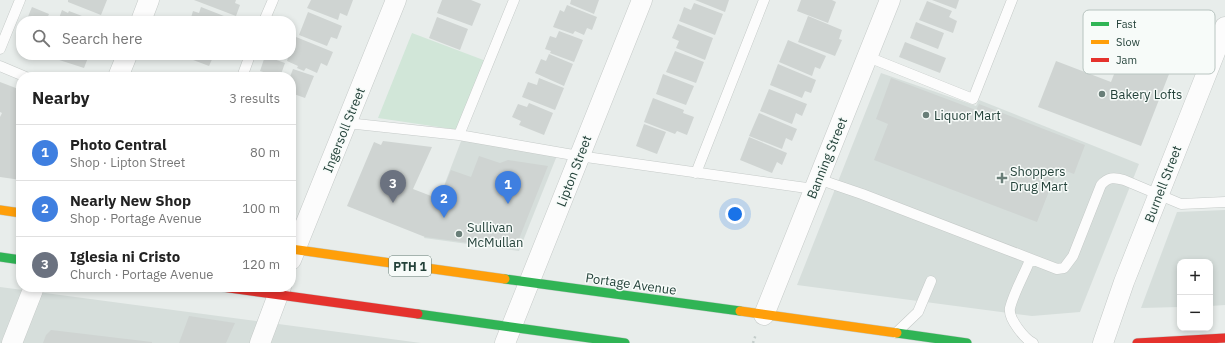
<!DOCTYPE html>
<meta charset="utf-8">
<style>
body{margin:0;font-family:"IBM Plex Sans",sans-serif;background:#f2f2f2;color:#222}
.controls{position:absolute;right:12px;bottom:12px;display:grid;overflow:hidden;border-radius:8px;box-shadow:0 2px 6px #0003}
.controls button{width:36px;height:36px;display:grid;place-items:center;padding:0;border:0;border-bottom:1px solid #e0e0e0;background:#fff;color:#222;font:20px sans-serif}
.you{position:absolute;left:735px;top:214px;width:14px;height:14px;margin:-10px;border:3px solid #fff;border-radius:50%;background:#1a73e8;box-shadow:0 0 0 6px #1a73e833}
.badge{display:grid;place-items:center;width:26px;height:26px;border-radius:50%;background:#1a73e8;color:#fff;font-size:13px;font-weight:700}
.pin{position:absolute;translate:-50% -33px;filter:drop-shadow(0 1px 2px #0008)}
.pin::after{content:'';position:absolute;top:21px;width:14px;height:12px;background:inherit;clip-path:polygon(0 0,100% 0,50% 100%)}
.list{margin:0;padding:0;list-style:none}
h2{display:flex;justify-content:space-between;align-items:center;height:52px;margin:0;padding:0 16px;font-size:17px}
h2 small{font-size:13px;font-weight:400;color:#767676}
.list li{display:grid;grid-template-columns:26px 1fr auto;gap:12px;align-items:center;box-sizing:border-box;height:56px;padding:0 16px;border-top:1px solid #e0e0e0}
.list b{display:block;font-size:15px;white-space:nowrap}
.list p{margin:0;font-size:13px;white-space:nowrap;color:#767676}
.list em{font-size:13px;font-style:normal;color:#767676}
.icon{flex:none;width:22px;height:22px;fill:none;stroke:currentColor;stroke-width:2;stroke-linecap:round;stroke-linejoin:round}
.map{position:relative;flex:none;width:1225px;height:343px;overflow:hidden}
.search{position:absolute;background:#fff;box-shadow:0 2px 6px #0003;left:16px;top:16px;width:280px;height:44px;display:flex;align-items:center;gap:10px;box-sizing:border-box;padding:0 14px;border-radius:16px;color:#767676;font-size:15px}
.panel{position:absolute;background:#fff;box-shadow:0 2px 6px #0003;left:16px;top:72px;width:280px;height:220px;border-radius:16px}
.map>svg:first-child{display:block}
.built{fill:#d6dedb}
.green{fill:#d1e6d8}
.building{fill:#cfd4d2}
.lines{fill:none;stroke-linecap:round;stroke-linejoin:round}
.lane-casing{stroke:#c5cac8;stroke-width:11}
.street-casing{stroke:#c5cac8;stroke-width:21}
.fast-casing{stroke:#c3ccc9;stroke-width:10}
.slow-casing{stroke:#c3ccc9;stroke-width:10}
.jam-casing{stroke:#c3ccc9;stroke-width:10}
.path{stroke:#c3ccca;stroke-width:2.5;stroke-dasharray:2 3;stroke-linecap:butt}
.lane{stroke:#fcfcfc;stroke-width:10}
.street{stroke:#fcfcfc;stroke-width:20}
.fast{stroke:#30b455;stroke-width:9}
.slow{stroke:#ff9f0a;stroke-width:9}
.jam{stroke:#e5322d;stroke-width:9}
.poi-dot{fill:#697e78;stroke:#f7fbf9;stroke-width:1.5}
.labels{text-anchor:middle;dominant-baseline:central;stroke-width:3;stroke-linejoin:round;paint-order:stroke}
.shield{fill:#f7fbf9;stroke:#637a73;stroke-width:1}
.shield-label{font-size:12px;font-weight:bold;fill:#24423a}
.poi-label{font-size:13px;fill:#24423a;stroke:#f7fbf9;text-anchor:start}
.street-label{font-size:13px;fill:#24423a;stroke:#f7fbf9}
.key{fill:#f7fbf9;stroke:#b8c4c0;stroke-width:1}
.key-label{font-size:11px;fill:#24423a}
</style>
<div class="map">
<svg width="1225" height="343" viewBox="0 0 1225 343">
<rect width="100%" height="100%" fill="#e8edeb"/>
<!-- built -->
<path class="built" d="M881,73L976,106L979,100L1139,164L1080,312L1032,316L797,285Z
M463,136L558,153L519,251L424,238Z
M1225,210V305L1210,306V262H1180V307L1141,308L1177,212Z
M0,287L421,343H0Z"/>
<!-- green -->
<path class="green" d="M412,33L486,61L459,130L378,118Z"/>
<!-- building -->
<path class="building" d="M68,0H107L101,15L68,2Z
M194,0H236L235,3L240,5L236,16Z
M311,0H353L347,16L340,13L338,20L307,8Z
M442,0H471L481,4L472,26L437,13Z
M571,0H599L594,14L570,4Z
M695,0H729L725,12Z
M801,0H832L836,2L828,23L797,11Z
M932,0H959L956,9Z
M927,1L952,11L949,17L957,21L953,33L919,20Z
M694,3L723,14L715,35L679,21L684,7L691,10Z
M567,5L597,17L592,30L587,28L584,35L575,31L573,34L553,27L560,10L564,12Z
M32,7L49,14L46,21L27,19Z
M201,7L229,18L228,21H190L193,11L199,13Z
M62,10L68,13L69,11L95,21H58Z
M308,12L342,26L337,39L331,37L327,46L299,35Z
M808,16L842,30L839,39L842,40L835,56L798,42Z
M437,17L468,29L460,50L429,38Z
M1135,20L1183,38L1141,146L1038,107L1056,61L1111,82Z
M916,22L944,33L938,49L910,38Z
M678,24L713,38L705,60L676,48L679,41L672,38Z
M559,31L583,40L574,62L550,53L551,51L545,49L550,36L556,38Z
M296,37L333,52L327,66L321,63L317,73L306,68L304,71L297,68L298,66L287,61L289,55H291Z
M788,40L826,56L820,69L815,67L812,76L779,62Z
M905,42L946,58L940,73L899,57Z
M675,51L704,62L696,83L666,72Z
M549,54L573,64L564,86L535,73L541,59L546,61Z
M51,55H89L84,68L50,57Z
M180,55H214L209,66Z
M265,56L285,63L280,77L260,71Z
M778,64L816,80L811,93L805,91L802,98L770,85Z
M293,69L314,76L305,98L291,93L290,77Z
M663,74L694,86L686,105L656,94Z
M539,78L564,88L555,110L522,97L528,82L537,85Z
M891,78L976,110L979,104L1085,145L1074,174L1058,168L1037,222L874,160L888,124L876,119Z
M0,82L21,90V180L0,177V117L2,113L0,112Z
M769,89L807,104L802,116L796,113L792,124L760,111Z
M653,98L684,110L683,113L694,117L687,135L677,131L675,134L644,122Z
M529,103L553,113L544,135L519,125L521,121L512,117L518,104L527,107Z
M759,113L797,129L792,141L786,138L782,149L749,136Z
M644,124L666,132L657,154L636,146Z
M749,137L787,153L782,165L777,162L772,173L740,160Z
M383,141L432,147L413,189L439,199L451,170L471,177L479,156L500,163L508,160L548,166L515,249L425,237L347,206L374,142L381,145Z
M189,316L235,323L226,343H179Z
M51,330L152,342V343H43L46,335Z"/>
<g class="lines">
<!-- lane casing -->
<g class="lane-casing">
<path id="lane" d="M264,21L273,0
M0,49L20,0
M868,57L973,99L1012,0
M0,66L26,77
M242,77L250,55
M347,123L459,135L579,156L814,189
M459,135L514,0
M696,173L764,0
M818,179L862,194L1057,269L1064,268L1073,256L1101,185C1108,177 1114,177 1124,180L1181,204L1225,202
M1030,260C1024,275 1014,292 1010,308C1008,319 1025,339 1033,343
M896,333L918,312L931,281"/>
</g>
<!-- street casing -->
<g class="street-casing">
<path id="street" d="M141,21L149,0
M118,77L127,55
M291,260L396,0
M764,315L890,0
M12,343L34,287
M260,343L281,287
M505,343L642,0
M1103,343L1124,282L1225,27"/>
</g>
<!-- fast casing -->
<g class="fast-casing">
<path id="fast" d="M0,257L21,260
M505,279L740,311
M418,314L625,343
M897,333L967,343"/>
</g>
<!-- slow casing -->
<g class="slow-casing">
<path id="slow" d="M0,210L21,213
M291,249L505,279
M740,311L897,333"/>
</g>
<!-- jam casing -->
<g class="jam-casing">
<path id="jam" d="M222,287L418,314
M1137,343L1225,338"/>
</g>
<!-- path -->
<path class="path" d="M753,343L756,334"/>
<!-- lane -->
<use href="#lane" class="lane"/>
<!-- street -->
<use href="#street" class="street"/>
<!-- fast -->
<use href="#fast" class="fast"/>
<!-- slow -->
<use href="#slow" class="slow"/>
<!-- jam -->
<use href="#jam" class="jam"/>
</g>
<!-- markers -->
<g class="poi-dot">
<circle cx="1102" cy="94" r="4"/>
<circle cx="926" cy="115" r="4"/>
<path d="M1000 172h4v4h4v4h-4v4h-4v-4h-4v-4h4z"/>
<circle cx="459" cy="234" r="4"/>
</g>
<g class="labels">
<!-- shield labels -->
<rect class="shield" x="389" y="256" width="42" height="20" rx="3"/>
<g class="shield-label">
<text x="410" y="266">PTH 1</text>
</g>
<!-- poi labels -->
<g class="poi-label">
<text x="1110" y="94">Bakery Lofts</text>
<text x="934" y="115">Liquor Mart</text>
<text x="1010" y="171">Shoppers<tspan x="1010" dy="15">Drug Mart</tspan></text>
<text x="467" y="227">Sullivan<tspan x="467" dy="15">McMullan</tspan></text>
</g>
<!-- street labels -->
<g class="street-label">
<text transform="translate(344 130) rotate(-68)">Ingersoll Street</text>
<text transform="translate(827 158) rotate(-68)">Banning Street</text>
<text transform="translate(574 171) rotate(-69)">Lipton Street</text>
<text transform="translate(1163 184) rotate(-69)">Burnell Street</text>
<text transform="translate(631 284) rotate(8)">Portage Avenue</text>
</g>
</g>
<!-- legend -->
<rect x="1083" y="10" width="132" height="64" rx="6" class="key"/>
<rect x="1091" y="22" width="18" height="4" fill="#30b455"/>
<rect x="1091" y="40" width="18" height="4" fill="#ff9f0a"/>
<rect x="1091" y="58" width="18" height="4" fill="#e5322d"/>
<g class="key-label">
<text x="1116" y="28">Fast</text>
<text x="1116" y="46">Slow</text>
<text x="1116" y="64">Jam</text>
</g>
</svg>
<div class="controls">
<button>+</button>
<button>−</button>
</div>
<div class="you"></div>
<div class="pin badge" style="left:508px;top:204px;background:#3f7fe0">1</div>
<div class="pin badge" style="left:444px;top:218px;background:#3f7fe0">2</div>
<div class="pin badge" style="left:393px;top:203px;background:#6b7280">3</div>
<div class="search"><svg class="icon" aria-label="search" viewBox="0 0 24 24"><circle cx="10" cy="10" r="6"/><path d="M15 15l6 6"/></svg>Search here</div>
<section class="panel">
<h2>Nearby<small>3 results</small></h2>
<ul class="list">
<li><span class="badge" style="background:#3f7fe0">1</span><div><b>Photo Central</b><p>Shop · Lipton Street</p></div><em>80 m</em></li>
<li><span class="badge" style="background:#3f7fe0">2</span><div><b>Nearly New Shop</b><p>Shop · Portage Avenue</p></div><em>100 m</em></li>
<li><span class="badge" style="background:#6b7280">3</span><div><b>Iglesia ni Cristo</b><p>Church · Portage Avenue</p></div><em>120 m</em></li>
</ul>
</section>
</div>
